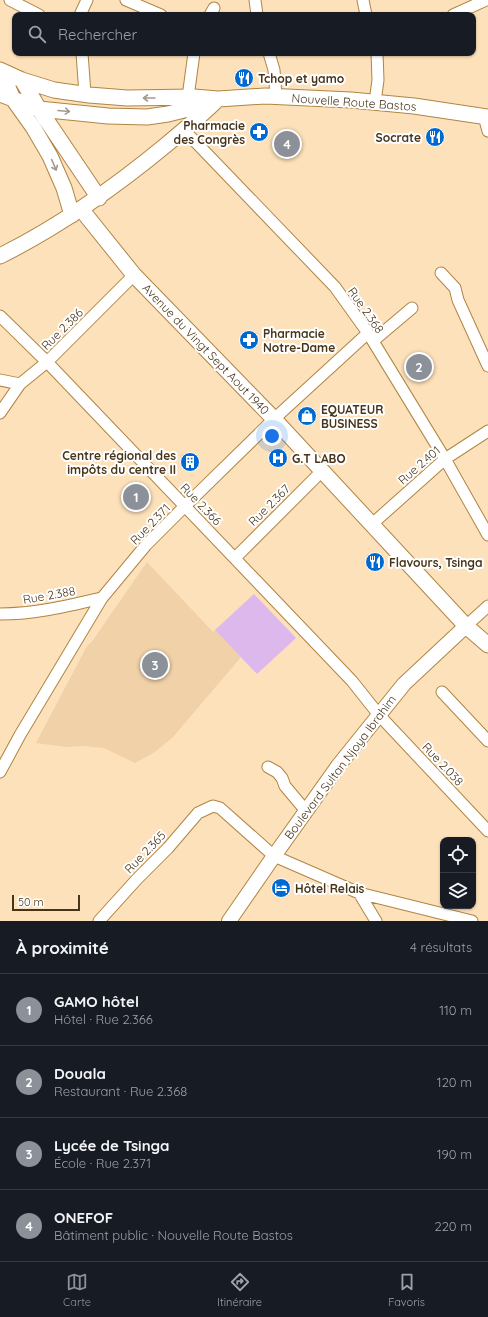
<!DOCTYPE html>
<html lang="fr">
<meta charset="utf-8">
<style>
body{margin:0;font-family:Quicksand,sans-serif;background:#20242c;color:#f1f3f6}
.controls{position:absolute;right:12px;bottom:12px;display:grid;overflow:hidden;border-radius:8px;box-shadow:0 1px 3px #0004}
.controls button{width:36px;height:36px;display:grid;place-items:center;padding:0;border:0;border-bottom:1px solid #363941;background:#171b24;color:#f1f3f6;font:20px sans-serif}
.scale{position:absolute;left:12px;bottom:10px;width:68px;box-sizing:border-box;padding-left:4px;border:2px solid #473419;border-top:0;font-size:11px;line-height:14px;white-space:nowrap;color:#473419;-webkit-text-stroke:3px #fff;paint-order:stroke}
.you{position:absolute;left:272px;top:436px;width:14px;height:14px;margin:-10px;border:3px solid #fff;border-radius:50%;background:#1a73e8;box-shadow:0 0 0 6px #1a73e833}
.badge{display:grid;place-items:center;width:26px;height:26px;border-radius:50%;background:#8c9099;color:#fff;font-size:13px;font-weight:700}
.pin{position:absolute;translate:-50% -50%;border:2px solid #fff;box-shadow:0 1px 4px #0006}
.list{margin:0;padding:0;list-style:none}
h2{display:flex;justify-content:space-between;align-items:center;height:52px;margin:0;padding:0 16px;font-size:17px}
h2 small{font-size:13px;font-weight:400;color:#9ea1a6}
.list li{display:grid;grid-template-columns:26px 1fr auto;gap:12px;align-items:center;box-sizing:border-box;height:72px;padding:0 16px;border-top:1px solid #363941}
.list b{display:block;font-size:15px;white-space:nowrap}
.list p{margin:0;font-size:13px;white-space:nowrap;color:#9ea1a6}
.list em{font-size:13px;font-style:normal;color:#9ea1a6}
.icon{flex:none;width:22px;height:22px;fill:none;stroke:currentColor;stroke-width:2;stroke-linecap:round;stroke-linejoin:round}
.map{position:relative;flex:none;width:488px;height:921px;overflow:hidden}
.search{position:absolute;background:#171b24;box-shadow:0 1px 3px #0004;left:12px;right:12px;top:12px;height:44px;display:flex;align-items:center;gap:10px;box-sizing:border-box;padding:0 14px;border-radius:8px;color:#9ea1a6;font-size:15px}
.sheet{height:340px;background:#171b24}
nav{display:flex;justify-content:space-around;align-items:center;box-sizing:border-box;height:56px;border-top:1px solid #363941;background:#171b24;font-size:11px;color:#9ea1a6}
nav a{display:grid;justify-items:center;gap:2px}
nav .on{color:#8c9099}
.map>svg:first-child{display:block}
.built{fill:#f0d1a8}
.green{fill:#dcb8ec}
.lines{fill:none;stroke-linecap:round;stroke-linejoin:round}
.minor-casing{stroke:#b08543;stroke-width:13}
.tertiary-casing{stroke:#b08543;stroke-width:16}
.secondary-casing{stroke:#b08543;stroke-width:17}
.minor{stroke:#fff;stroke-width:11}
.tertiary{stroke:#fff;stroke-width:14}
.secondary{stroke:#fff;stroke-width:15}
.oneway{stroke:#a39a8c}
.labels{text-anchor:middle;dominant-baseline:central;stroke-width:4;stroke-linejoin:round;paint-order:stroke}
.poi-label{font-size:12px;font-weight:bold;fill:#473419;stroke:#fff;text-anchor:start}
.street-label{font-size:12px;fill:#473419;stroke:#fff}
</style>
<div class="map">
<svg width="488" height="921" viewBox="0 0 488 921">
<rect width="100%" height="100%" fill="#fde1ba"/>
<!-- built -->
<path class="built" d="M147,562L213,632L215,630L241,657L173,737L155,752L135,763L104,748L84,746L67,747L36,743L87,646L91,643Z"/>
<!-- green -->
<path class="green" d="M254,594L296,638L257,674L215,630Z"/>
<g class="lines">
<!-- minor casing -->
<g class="minor-casing">
<path id="minor" d="M10,0L39,15
M126,0L161,15
M255,0L257,15
M363,0L366,15
M80,15L87,0
M210,15L214,8
M453,15L486,0
M82,53L85,94
M269,53L274,70L276,96
M188,97L194,53
M375,102L378,80L377,53
M484,116L488,131
M184,130L335,287L368,333L445,459L488,535
M441,273L455,288L458,300L488,366
M0,316L47,362L352,681L379,715L488,831
M373,341L412,308
M0,380L20,384
M0,413L20,384L47,362L134,275
M371,525L445,459L488,431
M235,558L322,471
M0,614C35,614 68,606 102,598
M466,626L488,606
M442,692L488,741
M268,767L277,772L282,778L285,786L306,811
M0,772L20,735L102,598L146,545L185,506L274,419L368,333
M359,893L376,921
M99,921L137,879L168,848L198,813L213,806L220,808L274,856L359,893L472,921"/>
</g>
<!-- tertiary casing -->
<g class="tertiary-casing">
<path id="tertiary" d="M229,921L274,856L338,766L404,684L466,626"/>
</g>
<!-- secondary casing -->
<g class="secondary-casing">
<path id="secondary" d="M0,70L22,80L54,90L89,95L127,98L194,97L218,99L265,96L351,100L414,106L488,117
M1,71L13,99L33,127L50,156L64,188L72,215
M22,80L39,109L99,198
M0,94L39,109L108,116L147,117L168,114L188,109L212,101
M81,209L134,275L274,419L466,626L488,645
M0,256C60,226 114,188 166,145C184,130 202,115 218,99"/>
</g>
<!-- minor -->
<use href="#minor" class="minor"/>
<!-- tertiary -->
<use href="#tertiary" class="tertiary"/>
<!-- secondary -->
<use href="#secondary" class="secondary"/>
</g>
<!-- one-way arrows -->
<defs><path id="oneway-shaft" d="M-6 0H5M1.5-3L5.5 0L1.5 3" fill="none" stroke-width="1.6" stroke-linecap="round" stroke-linejoin="round"/></defs>
<g class="oneway">
<use href="#oneway-shaft" transform="translate(149 98) rotate(180)"/>
<use href="#oneway-shaft" transform="translate(64 111) rotate(5)"/>
<use href="#oneway-shaft" transform="translate(54 165) rotate(67)"/>
</g>
<!-- icons -->
<defs>
<g id="restaurant-disc" transform="scale(1)"><circle r="9.5" fill="#0069d1" stroke="#fff"/><path d="M-5-6h1v4h1v-4h1v4h1v-4h1v5L-1.5 .5V6h-2V.5L-5-1ZM5-6V6H3V1.5H1.5Q1.5-4 5-6Z" fill="#fff"/></g>
<g id="pharmacy-disc" transform="scale(1)"><circle r="9.5" fill="#0069d1" stroke="#fff"/><path d="M-2-6h4v4h4v4h-4v4h-4v-4h-4v-4h4Z" fill="#fff"/></g>
<g id="shop-disc" transform="scale(1)"><circle r="9.5" fill="#0069d1" stroke="#fff"/><path d="M-5-2.5h2.3a2.7 3.5 0 0 1 5.4 0H5L5.5 6h-11ZM-1.5-2.5h3a1.5 2.3 0 0 0-3 0Z" fill="#fff"/></g>
<g id="hospital-disc" transform="scale(1)"><circle r="9.5" fill="#0069d1" stroke="#fff"/><path d="M-5-5h3v3.5h4V-5h3V5h-3V1.5h-4V5h-3Z" fill="#fff"/></g>
<g id="building-disc" transform="scale(1)"><circle r="9.5" fill="#0069d1" stroke="#fff"/><path d="M-4-6H4V6H1V3H-1V6H-4ZM-2.5-4.3h1.7v1.8h-1.7ZM.8-4.3h1.7v1.8H.8ZM-2.5-1h1.7V.8h-1.7ZM.8-1h1.7V.8H.8Z" fill="#fff"/></g>
<g id="hotel-disc" transform="scale(1)"><circle r="9.5" fill="#0069d1" stroke="#fff"/><path d="M-6-4.5h1.5V1H6V5H4.5V3h-9V5H-6ZM-4 0a1.8 1.8 0 1 1 3.6 0ZM.5 0V-2.5h3Q6-2.5 6 0Z" fill="#fff"/></g>
</defs>
<g fill-rule="evenodd">
<use href="#restaurant-disc" x="244" y="78"/>
<use href="#pharmacy-disc" x="259" y="132"/>
<use href="#restaurant-disc" x="435" y="137"/>
<use href="#pharmacy-disc" x="249" y="340"/>
<use href="#shop-disc" x="307" y="416"/>
<use href="#hospital-disc" x="278" y="458"/>
<use href="#building-disc" x="190" y="462"/>
<use href="#restaurant-disc" x="375" y="562"/>
<use href="#hotel-disc" x="281" y="888"/>
</g>
<g class="labels">
<!-- poi labels -->
<g class="poi-label">
<text x="258" y="78">Tchop et yamo</text>
<text x="245" y="125" text-anchor="end">Pharmacie<tspan x="245" dy="14">des Congrès</tspan></text>
<text x="421" y="137" text-anchor="end">Socrate</text>
<text x="263" y="333">Pharmacie<tspan x="263" dy="14">Notre-Dame</tspan></text>
<text x="321" y="409">EQUATEUR<tspan x="321" dy="14">BUSINESS</tspan></text>
<text x="176" y="455" text-anchor="end">Centre régional des<tspan x="176" dy="14">impôts du centre II</tspan></text>
<text x="292" y="458">G.T LABO</text>
<text x="389" y="562">Flavours, Tsinga</text>
<text x="295" y="888">Hôtel Relais</text>
</g>
<!-- street labels -->
<g class="street-label">
<text transform="translate(354 102) rotate(4)">Nouvelle Route Bastos</text>
<text transform="translate(366 310) rotate(55)">Rue 2.368</text>
<text transform="translate(62 329) rotate(-45)">Rue 2.386</text>
<text transform="translate(206 349) rotate(46)">Avenue du Vingt Sept Aout 1940</text>
<text transform="translate(419 465) rotate(-41)">Rue 2.401</text>
<text transform="translate(201 504) rotate(46)">Rue 2.366</text>
<text transform="translate(269 505) rotate(-45)">Rue 2.367</text>
<text transform="translate(150 524) rotate(-46)">Rue 2.371</text>
<text transform="translate(49 595) rotate(-10)">Rue 2.388</text>
<text transform="translate(443 764) rotate(47)">Rue 2.038</text>
<text transform="translate(340 767) rotate(-53)">Boulevard Sultan Njoya Ibrahim</text>
<text transform="translate(145 852) rotate(-46)">Rue 2.365</text>
</g>
</g>
</svg>
<div class="controls">
<button><svg class="icon" aria-label="locate" viewBox="0 0 24 24"><circle cx="12" cy="12" r="6"/><path d="M12 2v4M12 18v4M2 12h4M18 12h4"/></svg></button>
<button><svg class="icon" aria-label="layers" viewBox="0 0 24 24"><path d="M12 4l9 5-9 5-9-5zM3 14l9 5 9-5"/></svg></button>
</div>
<div class="scale">50 m</div>
<div class="you"></div>
<div class="pin badge" style="left:136px;top:497px">1</div>
<div class="pin badge" style="left:419px;top:367px">2</div>
<div class="pin badge" style="left:155px;top:665px">3</div>
<div class="pin badge" style="left:287px;top:144px">4</div>
<div class="search"><svg class="icon" aria-label="search" viewBox="0 0 24 24"><circle cx="10" cy="10" r="6"/><path d="M15 15l6 6"/></svg>Rechercher</div>
</div>
<section class="sheet">
<h2>À proximité<small>4 résultats</small></h2>
<ul class="list">
<li><span class="badge">1</span><div><b>GAMO hôtel</b><p>Hôtel · Rue 2.366</p></div><em>110 m</em></li>
<li><span class="badge">2</span><div><b>Douala</b><p>Restaurant · Rue 2.368</p></div><em>120 m</em></li>
<li><span class="badge">3</span><div><b>Lycée de Tsinga</b><p>École · Rue 2.371</p></div><em>190 m</em></li>
<li><span class="badge">4</span><div><b>ONEFOF</b><p>Bâtiment public · Nouvelle Route Bastos</p></div><em>220 m</em></li>
</ul>
</section>
<nav>
<a class="on"><svg class="icon" aria-label="map" viewBox="0 0 24 24"><path d="M3 6l6-2 6 2 6-2v14l-6 2-6-2-6 2zM9 4v14M15 6v14"/></svg>Carte</a>
<a><svg class="icon" aria-label="directions" viewBox="0 0 24 24"><path d="M12 3l9 9-9 9-9-9zM9 14v-3h6M13 9l2 2-2 2"/></svg>Itinéraire</a>
<a><svg class="icon" aria-label="saved" viewBox="0 0 24 24"><path d="M7 4h10v16l-5-4-5 4z"/></svg>Favoris</a>
</nav>
